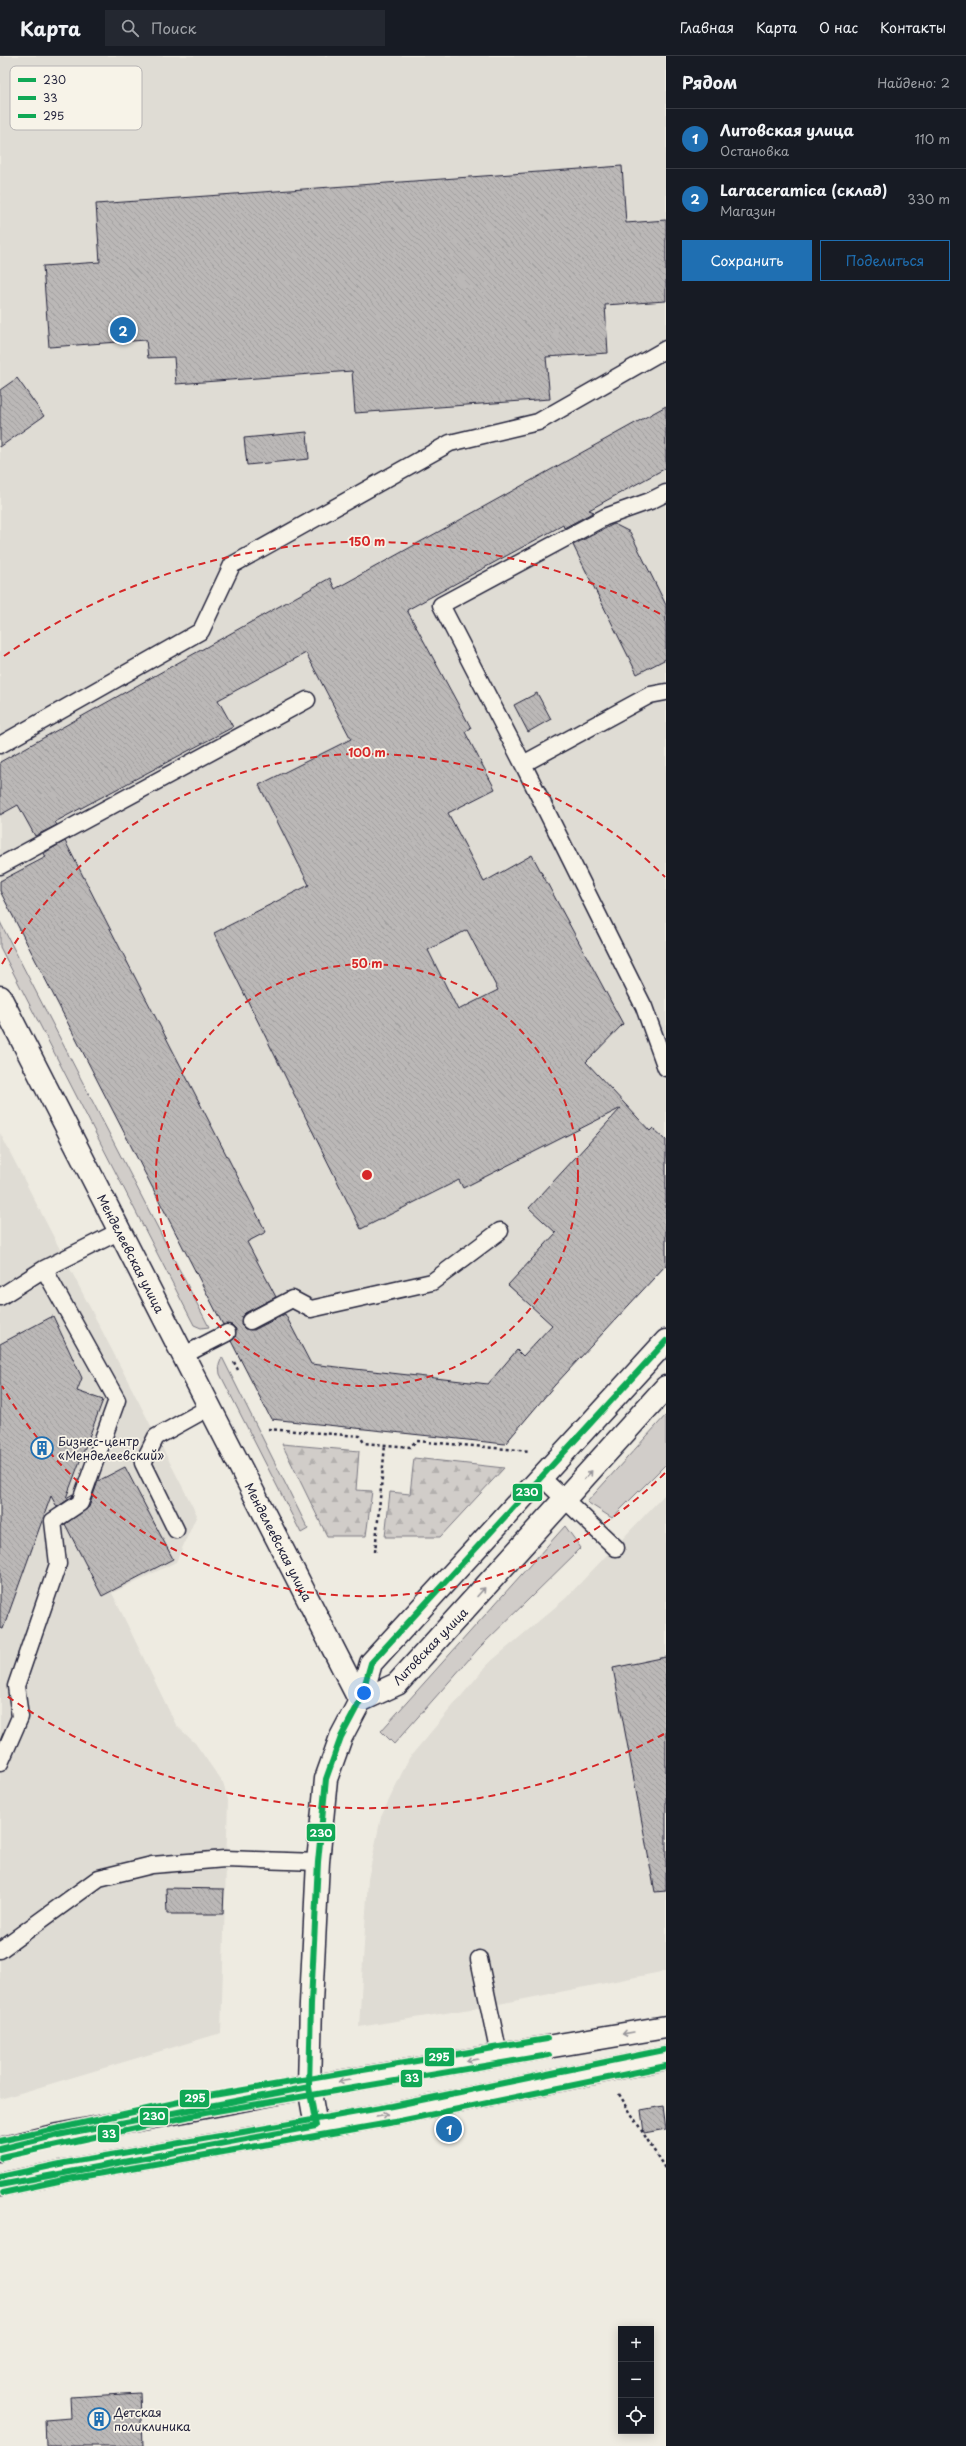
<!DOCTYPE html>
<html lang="ru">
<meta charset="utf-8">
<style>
body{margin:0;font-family:"Playpen Sans",sans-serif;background:#242831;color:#f1f3f6}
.controls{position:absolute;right:12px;bottom:12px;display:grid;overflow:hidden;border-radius:0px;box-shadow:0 2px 10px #0003}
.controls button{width:36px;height:36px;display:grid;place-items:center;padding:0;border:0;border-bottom:1px solid #363941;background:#171b24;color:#f1f3f6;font:20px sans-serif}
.you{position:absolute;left:364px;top:1637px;width:14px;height:14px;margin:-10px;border:3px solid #fff;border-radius:50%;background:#1a73e8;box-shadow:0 0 0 6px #1a73e833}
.badge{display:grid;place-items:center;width:26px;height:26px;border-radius:50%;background:#1f6fb2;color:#fff;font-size:13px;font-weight:700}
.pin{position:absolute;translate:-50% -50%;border:2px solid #fff;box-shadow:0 1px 4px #0006}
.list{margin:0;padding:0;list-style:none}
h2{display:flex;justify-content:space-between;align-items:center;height:52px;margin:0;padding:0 16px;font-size:17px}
h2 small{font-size:13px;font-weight:400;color:#9ea1a6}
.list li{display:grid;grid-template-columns:26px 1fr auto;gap:12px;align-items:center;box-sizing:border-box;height:60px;padding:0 16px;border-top:1px solid #363941}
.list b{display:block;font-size:15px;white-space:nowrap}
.list p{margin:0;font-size:13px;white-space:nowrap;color:#9ea1a6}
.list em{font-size:13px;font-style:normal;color:#9ea1a6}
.actions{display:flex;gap:8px;padding:12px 16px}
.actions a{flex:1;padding:9px 0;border:1px solid #1f6fb2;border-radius:0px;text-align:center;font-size:14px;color:#1f6fb2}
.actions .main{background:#1f6fb2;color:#fff}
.icon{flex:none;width:22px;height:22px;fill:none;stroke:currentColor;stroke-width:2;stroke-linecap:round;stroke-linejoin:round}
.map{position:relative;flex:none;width:666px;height:2390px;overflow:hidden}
header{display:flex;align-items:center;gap:24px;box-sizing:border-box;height:56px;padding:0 20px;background:#171b24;border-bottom:1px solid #363941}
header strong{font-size:19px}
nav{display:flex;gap:22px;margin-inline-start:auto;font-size:14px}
.search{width:280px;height:36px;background:#242831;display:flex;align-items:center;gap:10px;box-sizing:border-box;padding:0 14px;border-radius:0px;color:#9ea1a6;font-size:15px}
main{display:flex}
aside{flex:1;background:#171b24}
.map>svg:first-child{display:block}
.built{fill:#dfdcd4}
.green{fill:#d1cdc9;stroke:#7a7882}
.forest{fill:url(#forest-firs);stroke:#7a7882}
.building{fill:url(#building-back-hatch);stroke:#22223b;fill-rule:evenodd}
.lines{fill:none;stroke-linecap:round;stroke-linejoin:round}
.lane-casing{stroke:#22223b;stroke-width:19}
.street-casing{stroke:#22223b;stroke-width:25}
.secondary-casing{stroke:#22223b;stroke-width:25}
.path{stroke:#22223b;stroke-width:2.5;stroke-dasharray:3 3;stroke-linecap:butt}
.lane{stroke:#f7f3e8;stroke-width:16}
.street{stroke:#f7f3e8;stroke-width:22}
.secondary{stroke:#f7f3e8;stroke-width:22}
.bus-1-casing{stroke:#f7f3e8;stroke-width:9}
.bus-2-casing{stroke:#f7f3e8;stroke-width:9}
.bus-3-casing{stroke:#f7f3e8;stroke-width:9}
.bus-1{stroke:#10a855;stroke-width:6}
.bus-2{stroke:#10a855;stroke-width:6}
.bus-3{stroke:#10a855;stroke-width:6}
.oneway{stroke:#97959a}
.ring{fill:none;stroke:#d62828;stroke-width:2;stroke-dasharray:7 5}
.labels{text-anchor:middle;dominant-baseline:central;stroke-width:3.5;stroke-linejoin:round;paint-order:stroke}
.street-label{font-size:12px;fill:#22223b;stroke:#f7f3e8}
.poi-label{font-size:12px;fill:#22223b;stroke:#f7f3e8;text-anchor:start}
.key{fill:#f7f3e8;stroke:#b7b4b4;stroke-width:1}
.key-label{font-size:11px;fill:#22223b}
.centre{fill:#d62828;stroke:#f7f3e8;stroke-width:2}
.ring-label{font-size:12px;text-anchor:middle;font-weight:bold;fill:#d62828;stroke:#f7f3e8;stroke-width:3.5;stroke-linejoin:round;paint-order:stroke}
.line-badge{stroke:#f7f3e8;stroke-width:1.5}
.badge-label{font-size:11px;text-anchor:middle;font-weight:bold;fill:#fff}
</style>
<header>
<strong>Карта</strong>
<div class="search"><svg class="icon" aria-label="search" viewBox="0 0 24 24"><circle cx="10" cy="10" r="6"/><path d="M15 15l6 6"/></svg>Поиск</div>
<nav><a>Главная</a><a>Карта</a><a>О нас</a><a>Контакты</a></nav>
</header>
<main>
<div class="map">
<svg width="666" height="2390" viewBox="0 0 666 2390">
<defs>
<pattern id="forest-firs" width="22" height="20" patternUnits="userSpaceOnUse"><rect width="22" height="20" fill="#d1cdc9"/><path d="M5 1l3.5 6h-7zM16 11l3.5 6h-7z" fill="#b3b0ae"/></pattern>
<pattern id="building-back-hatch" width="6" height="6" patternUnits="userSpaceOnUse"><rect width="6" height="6" fill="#bbb8b7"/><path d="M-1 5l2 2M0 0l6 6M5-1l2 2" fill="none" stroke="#a09e9e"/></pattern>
</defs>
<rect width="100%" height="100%" fill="#eeebe1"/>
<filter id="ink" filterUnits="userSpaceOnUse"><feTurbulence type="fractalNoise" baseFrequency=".025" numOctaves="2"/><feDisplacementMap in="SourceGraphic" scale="8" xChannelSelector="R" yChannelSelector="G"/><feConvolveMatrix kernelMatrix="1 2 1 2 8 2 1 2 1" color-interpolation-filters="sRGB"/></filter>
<g filter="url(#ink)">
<!-- built -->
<path class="built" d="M0,0H666V1209L554,1330L505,1388L271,1363L0,835Z
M0,1077L197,1459L176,1506L112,1537L176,1669L195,1687L223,1727L228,1744L221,1977L0,2043Z
M666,1437V1915L489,1950L359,1971L368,1823L381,1761L409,1702L489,1607L566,1542Z"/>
<!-- green -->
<path class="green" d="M0,866L209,1271L201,1272L194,1269L0,891Z
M222,1301L308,1473L301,1477L220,1318L219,1309Z
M666,1359V1408L612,1462L587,1446Z
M565,1470L581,1492L479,1592L394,1688L381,1675Z"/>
<!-- forest -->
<path class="forest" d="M282,1388L359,1395L356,1434L372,1435L366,1480H327Z
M414,1402L504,1412L440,1481H385L390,1436L410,1438Z"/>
<!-- building -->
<path class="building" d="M622,110L626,167L666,164V245L605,249L608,297L546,301L550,343L355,357L352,315L176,328L174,301L148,302L146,284L49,291L43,210L100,206L96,148Z
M17,322L44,360L0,391V334Z
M666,350V412L589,454L594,456L564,472L563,469L407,554L471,672L465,676L495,733L448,757L484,826L532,799L623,968L586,1006L650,1075L653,1072L666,1084V1209L554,1330L505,1388L271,1363L231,1285L235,1282L236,1273L232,1269H223L0,835V825L46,801L44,797L65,785L266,1176L247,1186L276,1241L245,1257L242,1260L241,1269L245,1273L254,1274L285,1258L311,1308L488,1328L517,1294L523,1300L552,1269L508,1229L556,1177L529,1152L621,1052L463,1132L459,1124L361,1173L214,877L309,829L259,729L351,683L306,597L218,644L233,671L55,766L57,769L35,780L18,749L0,759V706L330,522L335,533ZM467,874L498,934L458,954L428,894Z
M307,376L309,403L247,409L244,382Z
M614,468L630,476L666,549V603L637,618L573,489Z
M537,637L551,663L528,676L514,649Z
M53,1260L82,1322L77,1335L103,1344L66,1442L73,1438L72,1441L57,1451L51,1440L3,1573L0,1572V1288Z
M125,1411L173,1503L102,1540L65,1468L89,1451L98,1425Z
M666,1601V1835L655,1836L613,1612Z
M166,1832L224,1833L223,1858H167Z
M663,2050L666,2073L644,2077L641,2054Z
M140,2337L142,2390H46L45,2364L71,2362L70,2341Z"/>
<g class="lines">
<!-- lane casing -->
<g class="lane-casing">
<path id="lane" d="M666,636L650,639L523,708L644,951L666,1012
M0,689L201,575L232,509L450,387L538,366L666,293
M523,708L441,549L605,461L650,445L666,437
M0,810L307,644
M0,1241L44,1213L120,1175
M250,1265L292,1243L311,1253L432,1226L500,1175
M184,1299L227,1277
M541,1421L616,1492
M176,1474L143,1407L156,1381L210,1351
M0,1707L20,1661L16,1630L58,1508L53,1465L80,1447L117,1344L44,1213
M0,1894L99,1822L152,1809L225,1803L318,1806
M479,1903L499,1999"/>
</g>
<!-- street casing -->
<g class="street-casing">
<g id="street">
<path id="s1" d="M0,941L360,1645"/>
</g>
</g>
<!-- secondary casing -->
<g class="secondary-casing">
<path id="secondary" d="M360,1645L397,1628L666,1331
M316,2070L309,2031L311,1947L318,1806L326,1723L341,1681L360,1645L371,1607L666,1285
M0,2093L58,2079L309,2031L666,1971
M0,2129L66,2115L393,2058L666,2002"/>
</g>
<!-- path -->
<path class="path" d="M234,1306L238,1314
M268,1373L360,1380L364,1387L410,1391L416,1385L530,1395
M375,1496L385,1389
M619,2038L666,2114"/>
<!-- lane -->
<use href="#lane" class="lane"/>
<!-- street -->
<use href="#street" class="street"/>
<!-- secondary -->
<use href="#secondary" class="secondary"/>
<!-- bus-1 casing -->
<g class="bus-1-casing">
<path id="bus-1" d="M0,2093L58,2079L309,2031
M0,2129L316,2070L309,2031L311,1947L318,1806L326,1723L341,1681L360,1645L371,1607L666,1285"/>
</g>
<!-- bus-2 casing -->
<g class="bus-2-casing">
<path id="bus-2" d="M2,2101L205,2057L549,1999
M2,2137L68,2123L395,2066L666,2010"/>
</g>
<!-- bus-3 casing -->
<g class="bus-3-casing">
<path id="bus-3" d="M0,2085L202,2041L547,1983
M0,2121L65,2107L392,2050L664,1994"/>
</g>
<!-- bus-1 -->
<use href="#bus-1" class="bus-1"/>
<!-- bus-2 -->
<use href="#bus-2" class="bus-2"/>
<!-- bus-3 -->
<use href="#bus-3" class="bus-3"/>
</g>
<!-- one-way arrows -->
<defs><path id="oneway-shaft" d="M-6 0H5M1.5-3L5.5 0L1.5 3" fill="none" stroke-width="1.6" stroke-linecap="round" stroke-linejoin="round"/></defs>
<g class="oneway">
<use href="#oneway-shaft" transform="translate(588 1419) rotate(-48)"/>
<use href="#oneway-shaft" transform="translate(481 1536) rotate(-48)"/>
<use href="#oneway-shaft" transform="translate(628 1977) rotate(170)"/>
<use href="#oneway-shaft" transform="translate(472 2004) rotate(170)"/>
<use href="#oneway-shaft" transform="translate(344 2025) rotate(171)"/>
<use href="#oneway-shaft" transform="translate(382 2060) rotate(-9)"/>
</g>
</g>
<!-- distance rings -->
<g class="ring">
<circle cx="367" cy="1119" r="211"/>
<path d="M665 1417A422 422 0 0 1 2 1330M2 908A422 422 0 0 1 665 821"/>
<path d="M664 1678A633 633 0 0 1 4 1638M4 600A633 633 0 0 1 664 560"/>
</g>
<!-- icons -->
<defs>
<g id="building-ring" transform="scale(1.15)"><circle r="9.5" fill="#f7f3e8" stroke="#1f6fb2" stroke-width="1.5"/><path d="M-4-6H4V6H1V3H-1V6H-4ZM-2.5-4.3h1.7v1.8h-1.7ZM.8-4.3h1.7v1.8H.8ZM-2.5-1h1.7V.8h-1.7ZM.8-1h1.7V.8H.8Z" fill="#1f6fb2"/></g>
</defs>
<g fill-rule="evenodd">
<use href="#building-ring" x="42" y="1392"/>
<use href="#building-ring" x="99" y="2363"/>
</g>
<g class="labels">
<!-- street labels -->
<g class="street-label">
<text stroke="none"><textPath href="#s1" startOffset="288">Менделеевская улица</textPath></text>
<text stroke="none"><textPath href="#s1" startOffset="612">Менделеевская улица</textPath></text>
<text transform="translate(430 1590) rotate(-46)">Литовская улица</text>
</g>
<!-- poi labels -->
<g class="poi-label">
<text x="58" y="1385">Бизнес-центр<tspan x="58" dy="14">«Менделеевский»</tspan></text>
<text x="114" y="2356">Детская<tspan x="114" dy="14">поликлиника</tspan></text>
</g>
</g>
<!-- legend -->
<rect x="10" y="10" width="132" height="64" rx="6" class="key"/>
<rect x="18" y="22" width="18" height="4" fill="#10a855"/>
<rect x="18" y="40" width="18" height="4" fill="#10a855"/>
<rect x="18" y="58" width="18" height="4" fill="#10a855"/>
<g class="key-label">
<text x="43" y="28">230</text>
<text x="43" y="46">33</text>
<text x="43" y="64">295</text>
</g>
<circle cx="367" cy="1119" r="6" class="centre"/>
<g class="ring-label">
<text x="367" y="490">150 m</text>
<text x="367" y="701">100 m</text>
<text x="367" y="912">50 m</text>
</g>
<g class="line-badge">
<rect x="512" y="1427" width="31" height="19" rx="4" fill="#10a855"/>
<rect x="306" y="1767" width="30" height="19" rx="4" fill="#10a855"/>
<rect x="424" y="1991" width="31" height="20" rx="4" fill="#10a855"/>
<rect x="400" y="2013" width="23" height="19" rx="4" fill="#10a855"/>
<rect x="179" y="2033" width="31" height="19" rx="4" fill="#10a855"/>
<rect x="139" y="2051" width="30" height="19" rx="4" fill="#10a855"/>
<rect x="97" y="2068" width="23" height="19" rx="4" fill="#10a855"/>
</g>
<g class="badge-label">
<text x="527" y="1440">230</text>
<text x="321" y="1781">230</text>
<text x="439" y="2005">295</text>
<text x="412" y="2026">33</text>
<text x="195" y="2046">295</text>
<text x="154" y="2064">230</text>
<text x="109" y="2082">33</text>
</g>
</svg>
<div class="controls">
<button>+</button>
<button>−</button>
<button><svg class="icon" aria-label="locate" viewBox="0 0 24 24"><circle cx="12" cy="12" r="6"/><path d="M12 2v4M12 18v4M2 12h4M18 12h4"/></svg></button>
</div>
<div class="you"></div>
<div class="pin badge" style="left:449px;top:2073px">1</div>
<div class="pin badge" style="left:123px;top:274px">2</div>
</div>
<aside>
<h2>Рядом<small>Найдено: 2</small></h2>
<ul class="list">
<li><span class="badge">1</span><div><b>Литовская улица</b><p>Остановка</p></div><em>110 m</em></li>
<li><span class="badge">2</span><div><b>Laraceramica (склад)</b><p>Магазин</p></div><em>330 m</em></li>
</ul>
<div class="actions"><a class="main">Сохранить</a><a>Поделиться</a></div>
</aside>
</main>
